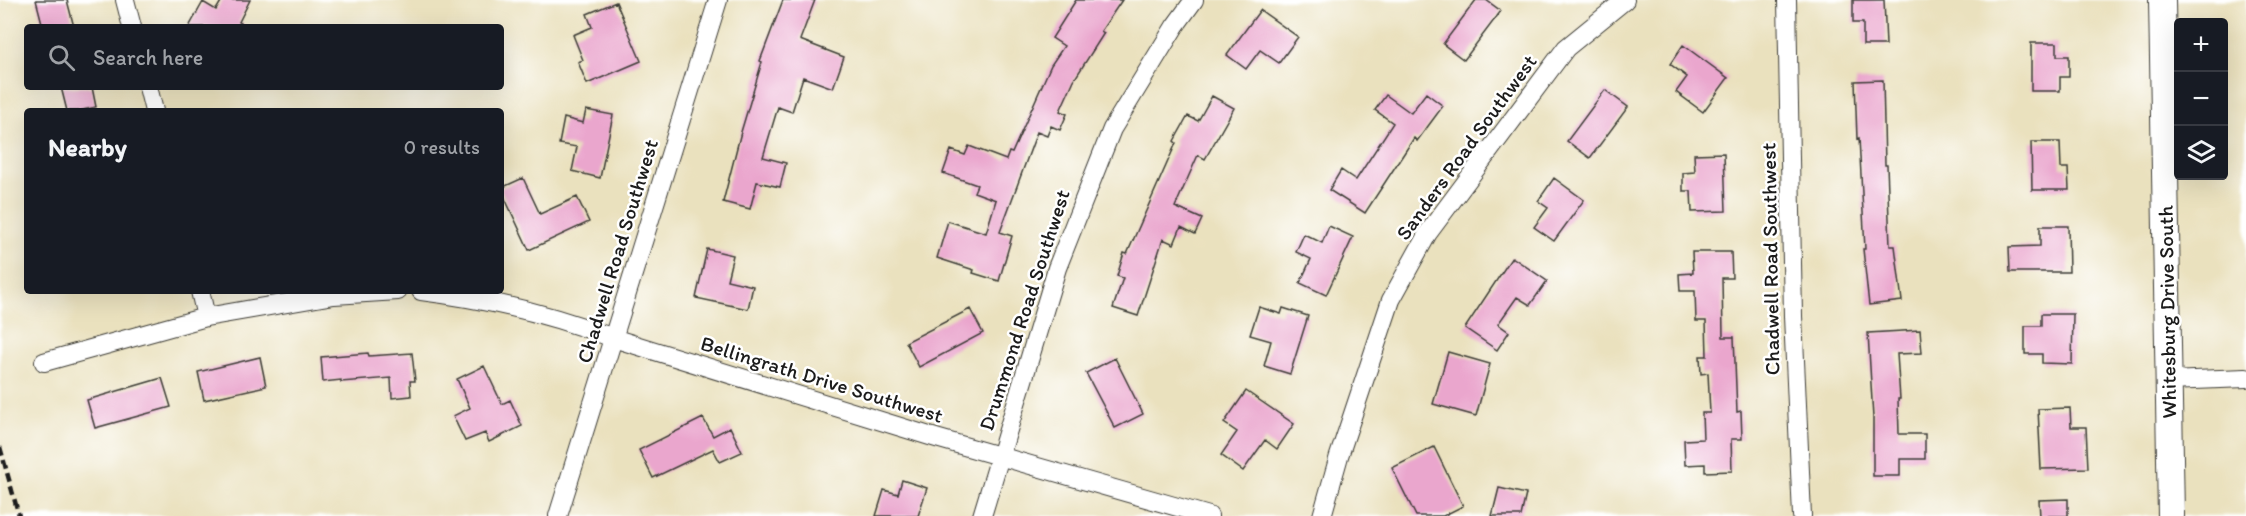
<!DOCTYPE html>
<meta charset="utf-8">
<style>
body{margin:0;font-family:Itim,sans-serif;background:#242831;color:#f1f3f6}
.controls{position:absolute;right:18px;top:18px;display:grid;overflow:hidden;border-radius:6px;box-shadow:0 6px 24px #0002}
.controls button{width:54px;height:54px;display:grid;place-items:center;padding:0;border:0;border-bottom:2px solid #363941;background:#171b24;color:#f1f3f6;font:30px sans-serif}
.list{margin:0;padding:0;list-style:none}
h2{display:flex;justify-content:space-between;align-items:center;height:78px;margin:0;padding:0 24px;font-size:26px}
h2 small{font-size:20px;font-weight:400;color:#9ea1a6}
.icon{flex:none;width:33px;height:33px;fill:none;stroke:currentColor;stroke-width:2;stroke-linecap:round;stroke-linejoin:round}
.map{position:relative;flex:none;width:2246px;height:516px;overflow:hidden}
.search{position:absolute;background:#171b24;box-shadow:0 6px 24px #0002;left:24px;top:24px;width:480px;height:66px;display:flex;align-items:center;gap:15px;box-sizing:border-box;padding:0 21px;border-radius:6px;color:#9ea1a6;font-size:22px}
.panel{position:absolute;background:#171b24;box-shadow:0 6px 24px #0002;left:24px;top:108px;width:480px;height:186px;border-radius:6px}
.map>svg:first-child{display:block}
.building{fill:#eaa6cd}
.lines{fill:none;stroke-linecap:round;stroke-linejoin:round}
.street-casing{stroke:#3b3a34;stroke-width:20}
.secondary-casing{stroke:#3b3a34;stroke-width:28}
.street{stroke:#fff;stroke-width:18}
.secondary{stroke:#fff;stroke-width:26}
.rail{stroke:#1c1c1c;stroke-width:4.5;stroke-dasharray:9 4.5;stroke-linecap:butt}
.labels{text-anchor:middle;dominant-baseline:central;stroke-width:5;stroke-linejoin:round;paint-order:stroke}
.street-label{font-size:21px;fill:#1c1c1c;stroke:#fff}
</style>
<div class="map">
<svg width="2246" height="516" viewBox="0 0 2246 516">
<rect width="100%" height="100%" fill="#fff"/>
<filter id="ink" filterUnits="userSpaceOnUse"><feTurbulence type="fractalNoise" baseFrequency=".0167" numOctaves="2"/><feDisplacementMap in="SourceGraphic" scale="12" xChannelSelector="R" yChannelSelector="G"/><feConvolveMatrix kernelMatrix="1 2 1 2 8 2 1 2 1" color-interpolation-filters="sRGB"/></filter>
<filter id="wash" filterUnits="userSpaceOnUse"><feTurbulence type="fractalNoise" baseFrequency=".008" numOctaves="4" result="noise"/><feDisplacementMap in="SourceGraphic" scale="24" xChannelSelector="R" yChannelSelector="G"/><feGaussianBlur stdDeviation="1.35" result="paint"/><feColorMatrix in="noise" values="0 0 0 0 0 0 0 0 0 0 0 0 0 0 0 0 0 1.4 0 .05"/><feComposite in="paint" operator="in"/></filter>
<g filter="url(#wash)">
<rect width="100%" height="100%" fill="#eae1be"/>
<g id="blocks">
<!-- building -->
<path class="building" d="M36,0H67L74,27H43Z
M222,0H250L239,22L248,27H189L203,2L216,10Z
M783,0H815L800,40L844,57L833,88L803,77L792,112L778,107L763,157L786,163L780,187L757,182L750,209L723,202L741,132L762,62L760,61Z
M1076,0H1122L1101,31L1104,33L1074,80L1060,111L1067,114L1060,130L1051,126L1047,136L1037,132L1000,232L1012,236L999,281L973,273L974,270L937,258L948,221L986,233L996,200L974,192L977,185L943,173L951,150L965,155L969,146L1006,160L1009,152L1012,153L1051,65L1064,46L1052,38Z
M1476,0H1486L1501,11L1464,60L1443,44Z
M1853,0H1884L1886,45H1863V23H1853Z
M616,2L641,61L587,84L578,62L583,60L573,35L592,27L587,14Z
M1260,10L1298,37L1279,63L1260,50L1246,69L1227,55Z
M2031,43H2057V56H2069V77H2060V91H2031Z
M1683,45L1728,78L1703,112L1676,92L1687,77L1670,64Z
M1883,80L1885,165H1887L1890,246H1895L1902,301L1869,305L1863,249H1865L1859,138L1857,139L1855,81Z
M61,87H92L96,107L78,111H67Z
M1605,90L1628,107L1590,158L1567,141Z
M1426,93L1443,106L1417,141L1414,138L1365,213L1329,190L1341,170L1356,180L1393,123L1375,110L1386,95L1411,113Z
M1212,96L1234,108L1205,159L1198,155L1175,207L1202,219L1195,234L1181,227L1174,244L1163,239L1138,316L1113,308L1123,278L1117,276L1124,253L1127,254L1176,143L1174,141L1188,116L1198,121Z
M586,110L613,115L600,178L572,171L577,147L559,144L564,118L583,123Z
M2031,142H2060L2061,168H2068L2069,190H2032Z
M1724,153L1726,211L1692,212L1691,191H1683V173L1695,172L1694,154Z
M523,178L540,214L577,197L589,222L529,250L501,190V188Z
M1554,178L1584,200L1554,241L1534,227L1548,208L1538,201Z
M1329,226L1353,237L1326,295L1300,283L1311,259L1296,252L1304,234L1322,243Z
M2040,226H2068L2069,272H2010L2009,247L2040,246Z
M707,249L733,255L727,280L753,286L748,309L696,298Z
M1692,252H1731L1732,278H1722L1723,337H1734L1737,412L1741,411L1742,439H1731L1732,471L1705,472V464L1685,465L1684,440L1703,439L1702,413H1710L1708,373L1701,374L1700,356H1707L1706,321H1696L1695,291H1680L1679,274L1693,273Z
M1512,257L1547,281L1530,305L1517,297L1498,324L1509,332L1497,350L1465,328Z
M1259,307L1281,314L1283,308L1308,316L1290,374L1264,366L1271,341L1250,335Z
M970,309L983,333L919,367L906,342Z
M2041,314H2073L2072,364L2042,363V354H2025V326H2041Z
M1920,330L1922,353L1897,354L1900,399H1898L1899,434H1925V459H1900V476H1873V418L1868,333Z
M1448,352L1490,364L1476,416L1433,404Z
M368,353L369,356L412,353L415,381H410L411,396L392,398L391,378L341,382V380L323,382L321,357Z
M260,357L266,386L204,400L198,372Z
M1115,358L1143,414L1115,428L1086,373Z
M484,366L502,404L510,400L522,426L489,442L485,433L465,441L453,416L470,408L457,379Z
M162,378L171,407L95,428L87,400Z
M1246,391L1294,424L1277,449L1265,440L1243,471L1221,455L1237,432L1224,423Z
M2070,408L2071,427H2086L2088,468L2041,469L2038,409Z
M703,418L713,436L730,427L742,452L720,462L713,449L653,478L639,450Z
M1434,447L1463,506L1443,516H1416L1392,468Z
M902,480L927,488L918,516H876L884,490L898,494Z
M1499,488L1526,494L1521,516H1492Z
M2068,499V516H2040L2039,500Z"/>
</g>
</g>
<g filter="url(#ink)">
<use href="#blocks" fill-opacity="0" stroke="#3b3a34" stroke-width="1.5"/>
<g class="lines">
<!-- street casing -->
<g class="street-casing">
<path id="street" d="M125,0L132,27
M1787,0L1793,316L1802,516
M148,87L154,111
M200,291L206,317
M421,291C486,299 551,314 613,338L936,438L1209,516
M44,362L206,317L334,295L398,291
M2168,381L2246,378
M558,516L718,0
M982,516L1057,268L1112,129L1175,26L1194,0
M1322,516L1339,456L1391,300L1428,233L1566,48L1625,0"/>
</g>
<!-- secondary casing -->
<g class="secondary-casing">
<path id="secondary" d="M2162,0L2171,516"/>
</g>
<!-- street -->
<use href="#street" class="street"/>
<!-- secondary -->
<use href="#secondary" class="secondary"/>
<!-- rail -->
<path class="rail" d="M0,447L19,516"/>
</g>
</g>
<g class="labels">
<!-- street labels -->
<g class="street-label">
<text transform="translate(1466 147) rotate(-54)">Sanders Road Southwest</text>
<text transform="translate(617 251) rotate(-73)">Chadwell Road Southwest</text>
<text transform="translate(1770 259) rotate(-91)">Chadwell Road Southwest</text>
<text transform="translate(1024 310) rotate(-72)">Drummond Road Southwest</text>
<text transform="translate(2167 312) rotate(-91)">Whitesburg Drive South</text>
<text transform="translate(822 379) rotate(17)">Bellingrath Drive Southwest</text>
</g>
</g>
</svg>
<div class="controls">
<button>+</button>
<button>−</button>
<button><svg class="icon" aria-label="layers" viewBox="0 0 24 24"><path d="M12 4l9 5-9 5-9-5zM3 14l9 5 9-5"/></svg></button>
</div>
<div class="search"><svg class="icon" aria-label="search" viewBox="0 0 24 24"><circle cx="10" cy="10" r="6"/><path d="M15 15l6 6"/></svg>Search here</div>
<section class="panel">
<h2>Nearby<small>0 results</small></h2>
<ul class="list">
</ul>
</section>
</div>
